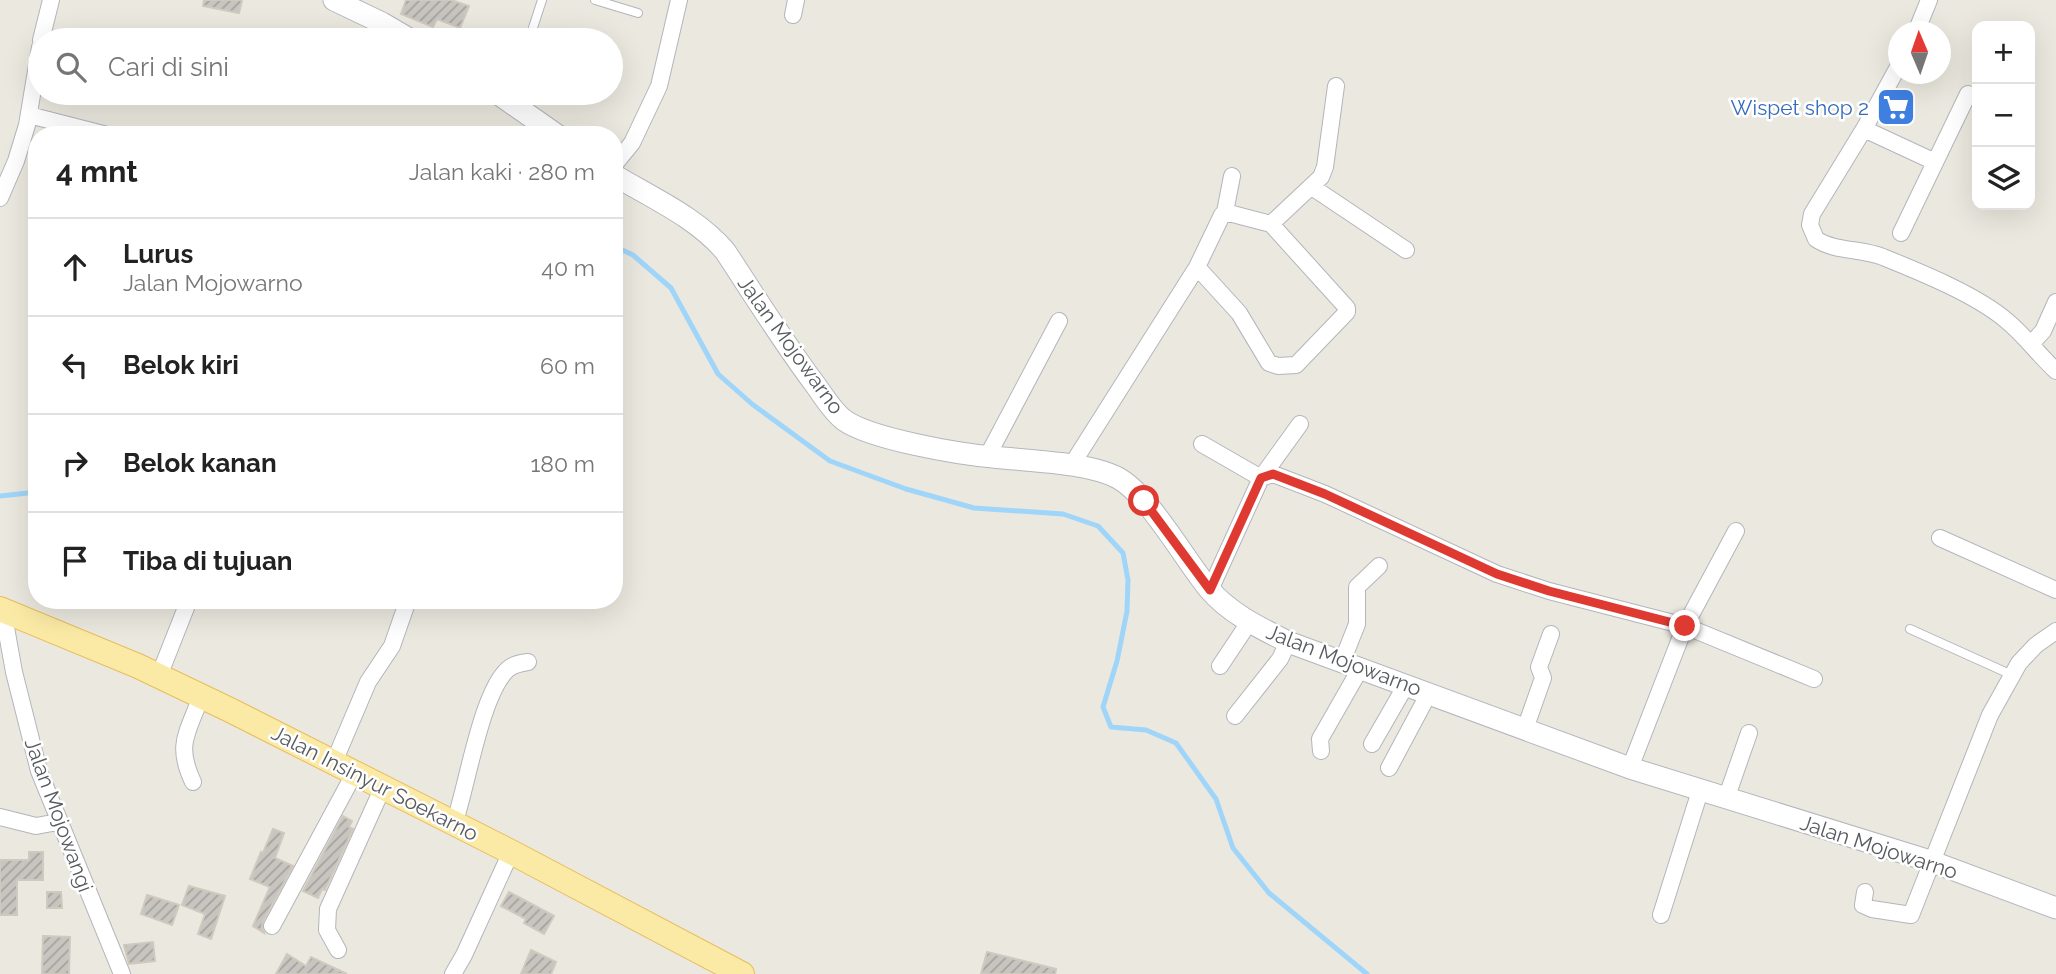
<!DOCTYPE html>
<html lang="id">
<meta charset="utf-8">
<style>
body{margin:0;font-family:Raleway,sans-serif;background:#f2f2f2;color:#222}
.controls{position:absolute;right:21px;top:21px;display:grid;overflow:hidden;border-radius:14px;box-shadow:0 7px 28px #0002}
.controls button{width:63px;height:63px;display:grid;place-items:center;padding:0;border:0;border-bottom:2px solid #e0e0e0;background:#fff;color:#222;font:35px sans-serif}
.compass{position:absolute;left:1888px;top:21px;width:63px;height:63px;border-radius:50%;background:#fff;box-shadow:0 7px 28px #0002;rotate:358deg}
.stop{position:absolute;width:21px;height:21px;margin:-16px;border:5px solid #df3a31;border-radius:50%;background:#fff}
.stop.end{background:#df3a31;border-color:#fff;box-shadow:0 2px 7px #0008}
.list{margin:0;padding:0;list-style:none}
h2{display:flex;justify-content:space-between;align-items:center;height:91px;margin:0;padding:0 28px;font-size:30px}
h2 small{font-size:23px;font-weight:400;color:#767676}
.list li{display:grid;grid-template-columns:46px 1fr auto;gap:21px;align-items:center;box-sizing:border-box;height:98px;padding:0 28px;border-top:2px solid #e0e0e0}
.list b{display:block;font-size:26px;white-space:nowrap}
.list p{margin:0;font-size:23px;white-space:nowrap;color:#767676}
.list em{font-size:23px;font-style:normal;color:#767676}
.icon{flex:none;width:38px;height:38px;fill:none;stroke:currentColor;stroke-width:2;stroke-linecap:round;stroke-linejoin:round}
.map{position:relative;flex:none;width:2056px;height:974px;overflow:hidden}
.search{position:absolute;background:#fff;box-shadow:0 7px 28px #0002;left:28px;top:28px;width:595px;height:77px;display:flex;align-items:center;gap:18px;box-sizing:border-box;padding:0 24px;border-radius:38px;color:#767676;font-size:26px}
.panel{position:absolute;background:#fff;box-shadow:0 7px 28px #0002;left:28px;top:126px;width:595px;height:483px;border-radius:28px}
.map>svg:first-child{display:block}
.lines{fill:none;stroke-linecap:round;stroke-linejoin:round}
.stream{stroke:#a0d5fa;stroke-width:5}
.building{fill:url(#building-hatch);stroke:#cfc9be;stroke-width:2}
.lane-casing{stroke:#b2b6ba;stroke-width:10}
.street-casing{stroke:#b2b6ba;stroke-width:18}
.secondary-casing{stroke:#b3b7bc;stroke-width:23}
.primary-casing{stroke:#e9bd5a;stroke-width:26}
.lane{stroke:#fff;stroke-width:8}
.street{stroke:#fff;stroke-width:16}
.secondary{stroke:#fff;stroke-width:21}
.primary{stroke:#faeaa5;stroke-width:24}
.route{stroke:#df3a31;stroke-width:9}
.labels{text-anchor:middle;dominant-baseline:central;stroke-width:5;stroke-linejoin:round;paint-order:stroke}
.shop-label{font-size:21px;fill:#366cbe;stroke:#fff;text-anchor:end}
.street-label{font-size:21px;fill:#585c60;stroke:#fff}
</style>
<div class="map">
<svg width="2056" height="974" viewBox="0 0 2056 974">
<defs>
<pattern id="building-hatch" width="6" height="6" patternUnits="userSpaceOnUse" patternTransform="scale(1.75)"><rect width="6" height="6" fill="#c8c4bf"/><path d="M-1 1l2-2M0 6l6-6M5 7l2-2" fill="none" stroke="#a5a29f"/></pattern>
</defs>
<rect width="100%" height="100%" fill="#ebe8df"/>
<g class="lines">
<!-- stream -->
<path class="stream" d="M614,246L633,255L671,288L718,374L752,404L830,461L906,489L974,508L1063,514L1098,526L1123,553L1128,580L1127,611L1117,661L1103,707L1111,727L1146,730L1176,743L1216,799L1233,848L1269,893L1367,974
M0,496L37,492"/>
</g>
<!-- building -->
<path class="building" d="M204,0H242L239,13L203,6Z
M406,0H451L469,6L460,28L437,19L433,27L401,14Z
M343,816L352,821L349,827L353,829L325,890L322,889L318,898L303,891Z
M273,829L284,833L275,858L293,866L263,921L262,927L264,933L253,926L270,887L250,879L261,852L263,853Z
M29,852H43V880H17V915H0V860H29Z
M189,886L225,896L211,939L198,934L205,914L182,905Z
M47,892H61L62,908H47Z
M509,892L554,916L544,934L524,923L526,919L501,906Z
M147,895L179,905L172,925L141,914Z
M43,936L70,937L69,974H42Z
M153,942L155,961L129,964L124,945Z
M531,950L556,962L551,974H521Z
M987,952L1056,969L1055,974H981Z
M287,954L306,966L311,957L347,974H276Z"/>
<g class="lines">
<!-- lane casing -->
<g class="lane-casing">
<path id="lane" d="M595,0L638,13
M529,40L542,0
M1910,629L2012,675"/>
</g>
<!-- street casing -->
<g class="street-casing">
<path id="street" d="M793,15L796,0
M1916,32L1929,0
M41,40L51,0
M1898,67L1864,129L1812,214L1810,225L1816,239C1835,252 1861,248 1883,257C1920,272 1977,295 2007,321C2025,336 2039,355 2056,371
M29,115L107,135
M1864,129L1935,162
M614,165L632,143L659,86L679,0
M1312,187L1406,250
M0,198L16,161L27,125L40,47
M1225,212L1232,176
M1901,233L1968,94
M1197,267L1239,313L1269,363L1278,366L1296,365L1347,312V308L1271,224
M2031,344L2043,331L2056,302
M1202,444L1261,478L1300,424
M987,457L1059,321
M1071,466L1197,267L1222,215L1225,212L1271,224L1321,177L1325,167L1336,86
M1940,538L2056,590
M1210,590L1261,478L1273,474L1325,494L1497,574L1549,591L1685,626L1814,679
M3,611L14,672L39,771L122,974
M1342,662L1357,624V587L1379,566
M1220,666L1250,621
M159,676L189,600
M1235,716L1280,659L1288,642
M1525,729L1543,678L1539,667L1551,634
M1372,744L1406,685
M1321,751L1320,739L1360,669
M334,762L368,682L392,646L408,600
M1389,768L1429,693
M1630,768L1685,626L1736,531
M193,782C175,744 188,733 201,696
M1726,799L1749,733
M0,817L36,826L58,822
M454,824C467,787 481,693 508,669C514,664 521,663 528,662
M1865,892L1863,905L1872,909L1911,915L1990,715L2019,663L2036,645L2056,631
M1661,915L1700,791
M272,926L354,774
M338,950L327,930L328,909L383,787
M453,974L464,955L511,852"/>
</g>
<!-- secondary casing -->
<g class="secondary-casing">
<path id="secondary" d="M334,0L382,23L411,40
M497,93L557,135
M614,175C652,198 696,217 725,251C754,295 782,340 814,383C823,395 832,411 844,420C870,439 959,454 993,457C1028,461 1088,462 1118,478C1149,495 1185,560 1209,589C1229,613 1260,628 1288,642L1630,768L1930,861L2056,908"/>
</g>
<!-- primary casing -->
<g class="primary-casing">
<path id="primary" d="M0,609L138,666L230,710L511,852L742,974"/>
</g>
<!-- lane -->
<use href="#lane" class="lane"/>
<!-- street -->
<use href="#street" class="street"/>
<!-- secondary -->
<use href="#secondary" class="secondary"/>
<!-- primary -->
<use href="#primary" class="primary"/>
</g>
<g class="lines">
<!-- route -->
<path class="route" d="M1144,501L1210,590L1261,478L1273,474L1325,494L1497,574L1549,591L1685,626"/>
</g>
<!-- icons -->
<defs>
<g id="supermarket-square" transform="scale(2.0125)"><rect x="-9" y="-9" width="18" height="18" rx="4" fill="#3f7fe0" stroke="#fff"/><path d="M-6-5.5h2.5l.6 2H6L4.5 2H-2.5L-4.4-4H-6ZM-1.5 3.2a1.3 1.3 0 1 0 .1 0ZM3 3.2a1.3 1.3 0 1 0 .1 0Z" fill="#fff"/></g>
</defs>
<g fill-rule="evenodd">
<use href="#supermarket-square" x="1896" y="107"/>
</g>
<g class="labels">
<!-- shop labels -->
<g class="shop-label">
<text x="1869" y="107">Wispet shop 2</text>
</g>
<!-- street labels -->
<g class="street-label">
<text transform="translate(791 345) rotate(54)">Jalan Mojowarno</text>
<text transform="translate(1344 660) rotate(21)">Jalan Mojowarno</text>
<text transform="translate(375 783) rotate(27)">Jalan Insinyur Soekarno</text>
<text transform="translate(59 815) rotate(70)">Jalan Mojowangi</text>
<text transform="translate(1879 847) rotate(18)">Jalan Mojowarno</text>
</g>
</g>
</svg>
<div class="controls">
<button>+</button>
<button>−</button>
<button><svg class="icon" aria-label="layers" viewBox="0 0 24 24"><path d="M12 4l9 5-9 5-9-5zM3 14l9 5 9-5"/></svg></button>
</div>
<svg class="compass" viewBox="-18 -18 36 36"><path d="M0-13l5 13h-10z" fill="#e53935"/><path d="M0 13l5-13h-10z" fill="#767676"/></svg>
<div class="stop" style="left:1144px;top:501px"></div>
<div class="stop end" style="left:1685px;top:626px"></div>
<div class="search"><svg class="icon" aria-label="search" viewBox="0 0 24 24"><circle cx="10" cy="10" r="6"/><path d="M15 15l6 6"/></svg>Cari di sini</div>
<section class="panel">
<h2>4 mnt<small>Jalan kaki · 280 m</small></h2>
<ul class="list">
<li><svg class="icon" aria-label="ahead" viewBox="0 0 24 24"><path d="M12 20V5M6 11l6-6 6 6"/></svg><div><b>Lurus</b><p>Jalan Mojowarno</p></div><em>40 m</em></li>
<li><svg class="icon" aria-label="left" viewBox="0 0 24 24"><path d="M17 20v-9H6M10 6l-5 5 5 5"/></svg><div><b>Belok kiri</b></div><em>60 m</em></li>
<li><svg class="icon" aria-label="right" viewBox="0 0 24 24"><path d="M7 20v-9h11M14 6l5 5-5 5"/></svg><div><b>Belok kanan</b></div><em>180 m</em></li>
<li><svg class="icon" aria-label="arrive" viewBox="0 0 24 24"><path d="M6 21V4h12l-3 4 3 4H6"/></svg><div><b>Tiba di tujuan</b></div></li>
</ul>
</section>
</div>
